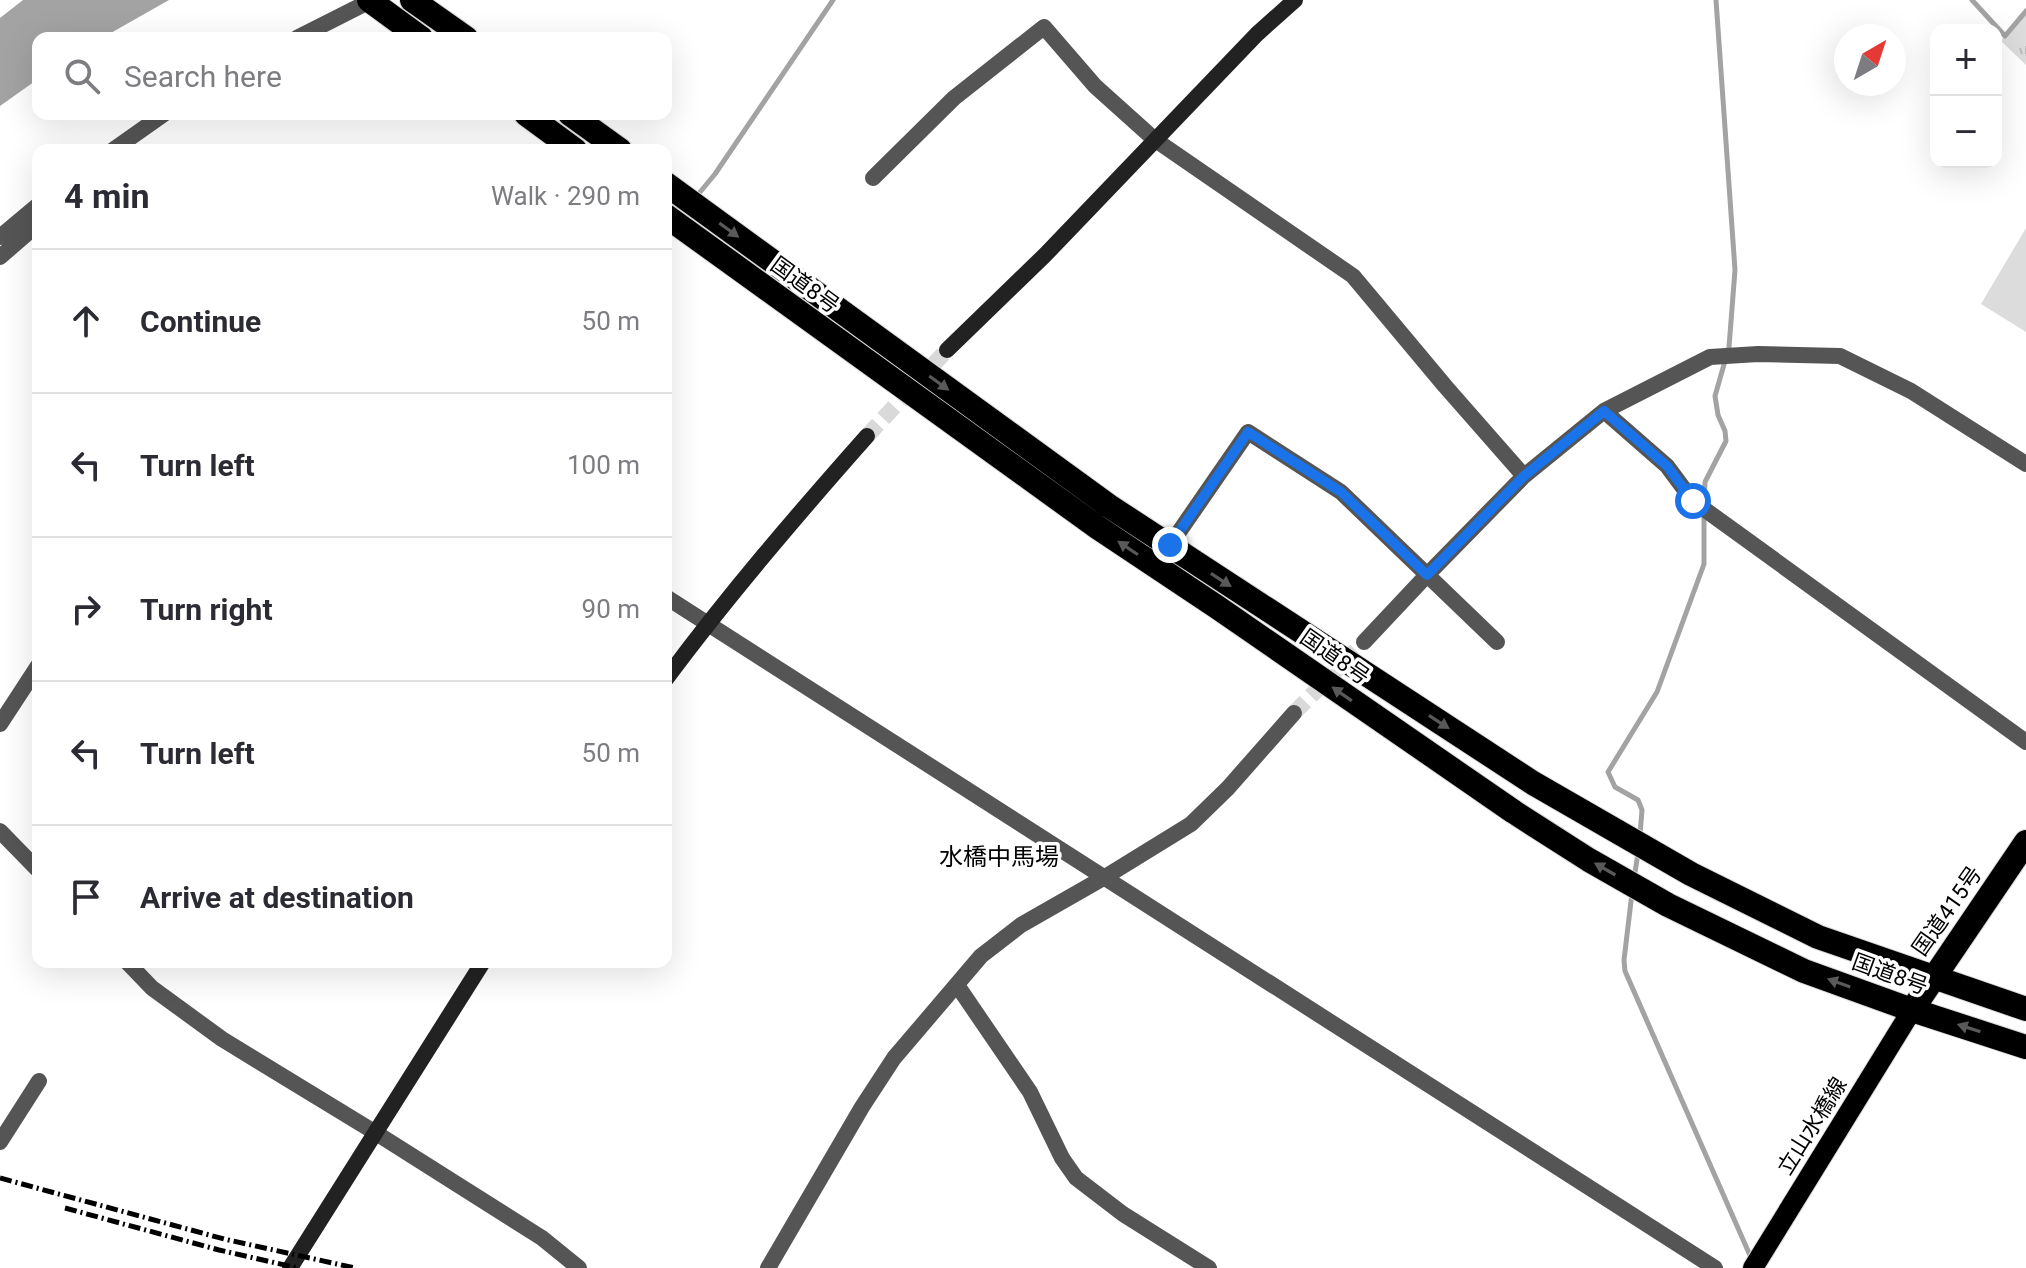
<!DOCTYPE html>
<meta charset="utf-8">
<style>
body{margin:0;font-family:Roboto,"Noto Sans JP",sans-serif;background:#f7f7f7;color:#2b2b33}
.controls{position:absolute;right:24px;top:24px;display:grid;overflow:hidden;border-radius:16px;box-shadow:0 8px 32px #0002}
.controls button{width:72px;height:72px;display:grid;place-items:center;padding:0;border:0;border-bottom:2px solid #e1e1e2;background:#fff;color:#2b2b33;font:40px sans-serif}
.compass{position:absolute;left:1834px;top:24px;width:72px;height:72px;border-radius:50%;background:#fff;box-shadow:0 8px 32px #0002;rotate:39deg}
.stop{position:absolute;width:24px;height:24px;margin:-18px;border:6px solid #1a73e8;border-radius:50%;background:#fff}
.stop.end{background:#1a73e8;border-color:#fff;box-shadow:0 2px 8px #0008}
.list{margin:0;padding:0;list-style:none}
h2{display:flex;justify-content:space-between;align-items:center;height:104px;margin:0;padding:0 32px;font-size:34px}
h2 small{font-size:26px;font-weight:400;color:#7c7c81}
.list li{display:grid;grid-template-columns:52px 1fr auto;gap:24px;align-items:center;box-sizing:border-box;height:144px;padding:0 32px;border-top:2px solid #e1e1e2}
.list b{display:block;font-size:30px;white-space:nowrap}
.list em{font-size:26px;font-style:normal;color:#7c7c81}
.icon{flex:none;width:44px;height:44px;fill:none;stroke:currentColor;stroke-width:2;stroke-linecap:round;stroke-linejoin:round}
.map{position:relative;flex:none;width:2026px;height:1268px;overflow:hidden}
.search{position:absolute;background:#fff;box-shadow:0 8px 32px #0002;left:32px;top:32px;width:640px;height:88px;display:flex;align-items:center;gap:20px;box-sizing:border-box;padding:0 28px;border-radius:16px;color:#7c7c81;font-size:30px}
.panel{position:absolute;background:#fff;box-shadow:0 8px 32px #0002;left:32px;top:144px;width:640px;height:824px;border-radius:16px}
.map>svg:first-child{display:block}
.grass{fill:url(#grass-tufts)}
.green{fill:#dcdcdc}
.water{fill:#a3a3a3}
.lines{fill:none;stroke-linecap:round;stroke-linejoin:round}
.stream{stroke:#a3a3a3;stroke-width:5}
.street-tunnel{stroke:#d9d9d9;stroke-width:16;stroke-dasharray:16 8;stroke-linecap:butt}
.secondary-tunnel{stroke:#d9d9d9;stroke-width:16;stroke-dasharray:16 8;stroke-linecap:butt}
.primary-casing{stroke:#dbdbdb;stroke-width:22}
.highway-casing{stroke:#dbdbdb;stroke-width:26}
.street{stroke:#555;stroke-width:16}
.secondary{stroke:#222;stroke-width:16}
.primary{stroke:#000;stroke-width:20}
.highway{stroke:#000;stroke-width:24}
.rail{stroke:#000;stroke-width:5;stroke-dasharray:12 4 2 4;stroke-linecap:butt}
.oneway{fill:#595959}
.route{stroke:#1a73e8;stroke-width:10}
.labels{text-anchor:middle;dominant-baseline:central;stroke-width:7;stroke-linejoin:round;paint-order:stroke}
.street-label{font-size:22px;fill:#000;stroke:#fff}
.neighbourhood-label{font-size:24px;fill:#000;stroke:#fff}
</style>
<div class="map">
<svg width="2026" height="1268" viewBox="0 0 2026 1268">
<defs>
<pattern id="grass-tufts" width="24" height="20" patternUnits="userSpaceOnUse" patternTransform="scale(2)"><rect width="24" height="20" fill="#dcdcdc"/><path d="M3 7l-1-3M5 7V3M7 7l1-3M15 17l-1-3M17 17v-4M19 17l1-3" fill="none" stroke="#bbb"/></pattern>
</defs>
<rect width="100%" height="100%" fill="#fff"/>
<!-- grass -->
<path class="grass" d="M2026,8V65L2001,41Z"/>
<!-- green -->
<path class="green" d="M2026,228V332L1981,304Z"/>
<!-- water -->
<path class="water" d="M23,0H169L102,38H38V79L0,106V18Z"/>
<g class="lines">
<!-- stream -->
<path class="stream" d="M1972,0L2005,36L2026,11
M696,197L715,174L833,0
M1704,506L1705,482L1726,441L1725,431L1718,415L1715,396L1729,347L1735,270L1716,0
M1640,835L1642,810L1638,800L1615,787L1608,772L1657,692L1704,564V516
M1634,879L1638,853
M1632,893L1624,960L1625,971L1752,1260"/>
<!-- street-tunnel -->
<path class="street-tunnel" d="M1294,713L1364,642"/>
<!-- secondary-tunnel -->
<path class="secondary-tunnel" d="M867,436L947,350"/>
<!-- primary casing -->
<g class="primary-casing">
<path id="primary" d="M1753,1268L1912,1010"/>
</g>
<!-- highway casing -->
<g class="highway-casing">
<path id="highway" d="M369,0L421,38
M412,0L466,38
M526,114L575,150
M570,114L620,150
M666,184L1109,506L1533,783L1691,874L1818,937L2026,1009
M666,216L1097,527L1217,607L1514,812L1589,860L1668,905L1804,971L1912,1010L2026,1047
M1912,1010L2026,842"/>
</g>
<!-- street -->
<path class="street" d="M297,38L370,1
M113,150L164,114
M873,178L954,98L1044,27L1095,86L1154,139L1353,276L1445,386L1524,476
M0,237L38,205
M0,257L38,224
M1604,411L1667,466L1693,501L2026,742
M1170,545L1248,432L1341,492L1497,642
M666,597L1715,1268
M1364,642L1427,575L1524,476L1604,411L1710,357L1758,354L1840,356L1911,391L2026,464
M0,724L38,666
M0,831L38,870
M127,962L152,988L222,1039L376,1133L542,1238L579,1268
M957,985L1030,1092L1062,1158L1076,1178L1123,1214L1209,1268
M0,1142L39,1081
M768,1268L862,1107L894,1058L981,956L1021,925L1105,877L1191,824L1228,788L1294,713"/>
<!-- secondary -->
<path class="secondary" d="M947,350L1045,255L1257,34L1295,0
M666,679C729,594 797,515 867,436
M290,1268L483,962"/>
<!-- primary -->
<use href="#primary" class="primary"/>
<!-- highway -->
<use href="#highway" class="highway"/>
<!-- rail -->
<path class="rail" d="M0,1178L224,1239L355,1268
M65,1208L219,1250L298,1268"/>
</g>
<!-- one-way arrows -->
<defs><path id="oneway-solid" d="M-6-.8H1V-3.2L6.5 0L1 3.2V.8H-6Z" transform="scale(2)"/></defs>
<g class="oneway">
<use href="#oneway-solid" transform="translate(729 230) rotate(36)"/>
<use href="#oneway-solid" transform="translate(939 383) rotate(36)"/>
<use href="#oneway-solid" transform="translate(1128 548) rotate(-146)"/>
<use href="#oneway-solid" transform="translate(1221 580) rotate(33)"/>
<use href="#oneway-solid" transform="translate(1342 694) rotate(-145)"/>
<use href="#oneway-solid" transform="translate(1439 722) rotate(33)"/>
<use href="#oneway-solid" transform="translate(1605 869) rotate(-150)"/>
<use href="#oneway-solid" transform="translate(1839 983) rotate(-160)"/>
<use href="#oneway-solid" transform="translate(1969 1028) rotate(-162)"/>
</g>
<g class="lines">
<!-- route -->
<path class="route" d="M1170,545L1248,432L1341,492L1427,575L1524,476L1604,411L1667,466L1693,501"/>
</g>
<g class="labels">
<!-- street labels -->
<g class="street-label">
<text transform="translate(805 285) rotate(36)">国道8号</text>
<text transform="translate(1335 657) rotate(35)">国道8号</text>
<text transform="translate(1947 911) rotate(-55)">国道415号</text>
<text transform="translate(1890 974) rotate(20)">国道8号</text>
<text transform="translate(1812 1126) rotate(-58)">立山水橋線</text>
</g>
<!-- neighbourhood labels -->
<g class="neighbourhood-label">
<text x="999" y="857">水橋中馬場</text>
</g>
</g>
</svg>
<div class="controls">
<button>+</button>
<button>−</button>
</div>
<svg class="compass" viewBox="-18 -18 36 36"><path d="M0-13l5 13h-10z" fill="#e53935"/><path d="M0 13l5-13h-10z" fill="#7c7c81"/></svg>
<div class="stop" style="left:1693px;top:501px"></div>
<div class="stop end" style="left:1170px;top:545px"></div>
<div class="search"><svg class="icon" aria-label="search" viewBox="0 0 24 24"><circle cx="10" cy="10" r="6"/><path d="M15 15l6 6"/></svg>Search here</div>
<section class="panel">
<h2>4 min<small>Walk · 290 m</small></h2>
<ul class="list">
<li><svg class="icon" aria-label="ahead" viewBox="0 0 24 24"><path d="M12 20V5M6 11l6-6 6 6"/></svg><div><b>Continue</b></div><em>50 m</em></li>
<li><svg class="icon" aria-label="left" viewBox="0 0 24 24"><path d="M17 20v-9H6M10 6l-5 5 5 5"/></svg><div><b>Turn left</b></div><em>100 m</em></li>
<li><svg class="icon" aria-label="right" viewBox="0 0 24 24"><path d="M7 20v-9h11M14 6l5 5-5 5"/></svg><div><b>Turn right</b></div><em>90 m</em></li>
<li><svg class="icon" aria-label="left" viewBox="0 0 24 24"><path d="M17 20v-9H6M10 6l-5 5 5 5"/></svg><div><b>Turn left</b></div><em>50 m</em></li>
<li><svg class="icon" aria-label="arrive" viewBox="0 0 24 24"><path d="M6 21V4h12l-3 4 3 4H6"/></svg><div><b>Arrive at destination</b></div></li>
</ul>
</section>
</div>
